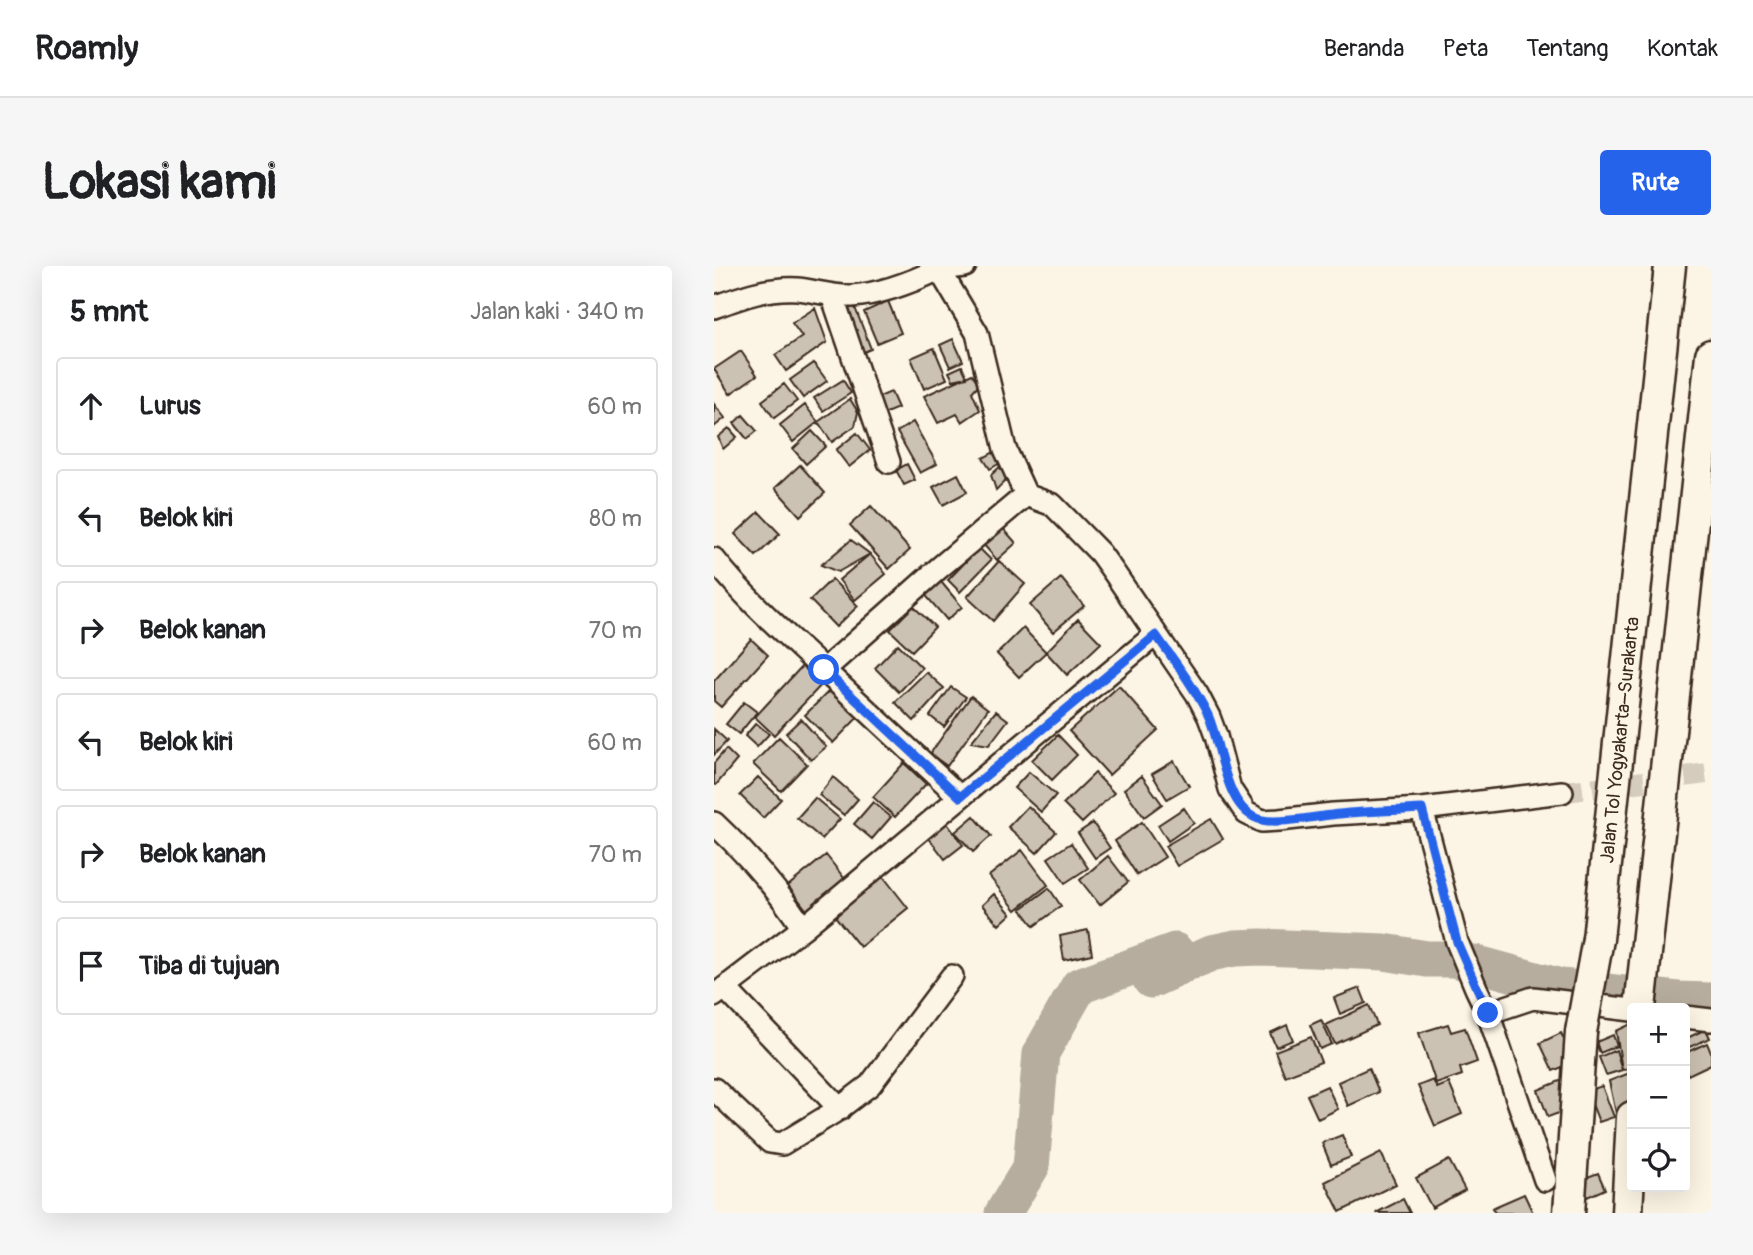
<!DOCTYPE html>
<html lang="id">
<meta charset="utf-8">
<style>
body{margin:0;font-family:Pangolin,sans-serif;background:#f6f6f6;color:#202124}
.controls{position:absolute;right:21px;bottom:21px;display:grid;overflow:hidden;border-radius:7px;box-shadow:0 7px 28px #0002}
.controls button{width:63px;height:63px;display:grid;place-items:center;padding:0;border:0;border-bottom:2px solid #e0e0e0;background:#fff;color:#202124;font:35px sans-serif}
.stop{position:absolute;width:21px;height:21px;margin:-16px;border:5px solid #2563eb;border-radius:50%;background:#fff}
.stop.end{background:#2563eb;border-color:#fff;box-shadow:0 2px 7px #0008}
.list{margin:0;padding:0;list-style:none}
h2{display:flex;justify-content:space-between;align-items:center;height:91px;margin:0;padding:0 28px;font-size:30px}
h2 small{font-size:23px;font-weight:400;color:#757577}
.list li{display:grid;grid-template-columns:46px 1fr auto;gap:21px;align-items:center;box-sizing:border-box;height:98px;margin:0 14px 14px;padding:0 14px;border:2px solid #e0e0e0;border-radius:7px}
.list b{display:block;font-size:26px;white-space:nowrap}
.list em{font-size:23px;font-style:normal;color:#757577}
.icon{flex:none;width:38px;height:38px;fill:none;stroke:currentColor;stroke-width:2;stroke-linecap:round;stroke-linejoin:round}
.map{position:relative;flex:none;width:997px;height:947px;overflow:hidden;border-radius:7px}
header{display:flex;align-items:center;gap:42px;box-sizing:border-box;height:98px;padding:0 35px;background:#fff;border-bottom:2px solid #e0e0e0}
header strong{font-size:33px}
nav{display:flex;gap:38px;margin-inline-start:auto;font-size:24px}
.intro{display:flex;align-items:center;justify-content:space-between;box-sizing:border-box;height:168px;padding:0 42px}
h1{margin:0;font-size:49px}
.button{padding:18px 32px;border-radius:7px;background:#2563eb;color:#fff;font-size:24px;font-weight:700}
main{display:flex;gap:42px;padding:0 42px}
aside{flex:1;background:#fff;border-radius:7px;box-shadow:0 7px 28px #0002}
.map>svg:first-child{display:block}
.lines{fill:none;stroke-linecap:round;stroke-linejoin:round}
.river{stroke:#b7ad9e;stroke-width:37}
.building{fill:#ccc2b3;stroke:#3b2a1e;stroke-width:2}
.minor-tunnel{stroke:#d5ccbd;stroke-width:21;stroke-dasharray:21 10;stroke-linecap:butt}
.minor-casing{stroke:#3b2a1e;stroke-width:26}
.highway-casing{stroke:#3b2a1e;stroke-width:35}
.minor{stroke:#fcf5e5;stroke-width:21}
.highway{stroke:#fcf5e5;stroke-width:30}
.highway-bridge-casing{stroke:#3b2a1e;stroke-width:35;stroke-linecap:butt}
.highway-bridge{stroke:#fcf5e5;stroke-width:30}
.route{stroke:#2563eb;stroke-width:9}
.labels{text-anchor:middle;dominant-baseline:central;stroke-width:7;stroke-linejoin:round;paint-order:stroke}
.street-label{font-size:19px;fill:#3b2a1e;stroke:#fcf5e5}
</style>
<header>
<strong>Roamly</strong>
<nav><a>Beranda</a><a>Peta</a><a>Tentang</a><a>Kontak</a></nav>
</header>
<div class="intro"><h1>Lokasi kami</h1><a class="button">Rute</a></div>
<main>
<aside>
<h2>5 mnt<small>Jalan kaki · 340 m</small></h2>
<ul class="list">
<li><svg class="icon" aria-label="ahead" viewBox="0 0 24 24"><path d="M12 20V5M6 11l6-6 6 6"/></svg><div><b>Lurus</b></div><em>60 m</em></li>
<li><svg class="icon" aria-label="left" viewBox="0 0 24 24"><path d="M17 20v-9H6M10 6l-5 5 5 5"/></svg><div><b>Belok kiri</b></div><em>80 m</em></li>
<li><svg class="icon" aria-label="right" viewBox="0 0 24 24"><path d="M7 20v-9h11M14 6l5 5-5 5"/></svg><div><b>Belok kanan</b></div><em>70 m</em></li>
<li><svg class="icon" aria-label="left" viewBox="0 0 24 24"><path d="M17 20v-9H6M10 6l-5 5 5 5"/></svg><div><b>Belok kiri</b></div><em>60 m</em></li>
<li><svg class="icon" aria-label="right" viewBox="0 0 24 24"><path d="M7 20v-9h11M14 6l5 5-5 5"/></svg><div><b>Belok kanan</b></div><em>70 m</em></li>
<li><svg class="icon" aria-label="arrive" viewBox="0 0 24 24"><path d="M6 21V4h12l-3 4 3 4H6"/></svg><div><b>Tiba di tujuan</b></div></li>
</ul>
</aside>
<div class="map">
<svg width="997" height="947" viewBox="0 0 997 947">
<rect width="100%" height="100%" fill="#fcf5e5"/>
<filter id="ink" filterUnits="userSpaceOnUse"><feTurbulence type="fractalNoise" baseFrequency=".0143" numOctaves="2"/><feDisplacementMap in="SourceGraphic" scale="14" xChannelSelector="R" yChannelSelector="G"/><feConvolveMatrix kernelMatrix="1 2 1 2 8 2 1 2 1" color-interpolation-filters="sRGB"/></filter>
<g filter="url(#ink)">
<g class="lines">
<!-- river -->
<path class="river" d="M437,714L497,687L521,682L547,681L670,686L713,693H739L764,698L847,721L964,734L997,735
M289,947L317,901L327,787L365,720L461,685"/>
</g>
<!-- building -->
<path class="building" d="M174,35L187,67L163,77L150,46Z
M140,39L157,83L145,88L128,43Z
M101,42L113,76L72,105L61,89L88,71L78,57Z
M239,73L249,95L236,101L226,79Z
M220,82L233,113L210,123L197,92Z
M27,85L43,109L16,128L0,103Z
M100,97L113,115L89,132L76,114Z
M248,100L253,111L239,114L235,106Z
M258,108L265,118L258,126L266,144L248,156L243,148L224,157L210,130Z
M129,114L137,127L109,145L100,132Z
M70,118L83,135L60,152L48,135Z
M177,126L184,142L165,150L158,134Z
M136,133L144,146L141,160L118,176L104,156Z
M0,138L11,152L0,161Z
M91,139L104,156L79,176L66,159Z
M29,149L43,165L33,173L20,157Z
M199,156L223,198L206,207L183,166Z
M15,162L23,171L9,183L4,171Z
M98,165L112,180L92,198L79,183Z
M143,167L156,184L135,201L122,184Z
M280,186L286,197L276,203L269,192Z
M291,196L298,208L282,224L277,209Z
M193,198L201,214L190,219L182,204Z
M86,199L111,227L86,250L61,222Z
M244,208L253,226L229,239L219,221Z
M157,240L196,284L175,303L136,259Z
M45,246L66,268L42,290L21,268Z
M288,261L302,277L283,294L269,278Z
M137,274L156,288L124,306L107,299Z
M265,282L277,294L246,326L234,314Z
M156,288L172,308L141,334L125,314Z
M285,295L311,318L279,355L253,331Z
M223,311L248,341L233,354L207,324Z
M347,312L370,340L339,366L316,339Z
M118,313L144,340L122,361L96,334Z
M199,340L221,361L198,385L176,364Z
M364,353L387,377L353,409L332,386Z
M309,362L332,386L305,411L283,388Z
M37,373L54,389L7,441L0,435V415Z
M184,378L208,402L185,426L161,402Z
M90,398L110,416L60,469L41,451Z
M212,406L230,422L200,455L181,436Z
M405,420L444,464L395,509L355,465Z
M119,421L147,448L119,477L91,449Z
M237,421L252,431L230,461L216,450Z
M257,430L274,443L233,500L216,488Z
M30,436L43,446L25,468L12,458Z
M282,445L294,454L275,479L257,476Z
M87,453L112,481L97,494L72,467Z
M42,457L55,468L43,481L31,470Z
M0,463L13,475L0,489Z
M344,469L363,489L338,514L318,494Z
M65,471L93,498L67,525L39,498Z
M12,483L23,494L2,519L0,518V497Z
M460,495L475,520L453,533L438,508Z
M190,497L212,518L181,551L159,531Z
M315,506L342,529L327,546L300,522Z
M381,507L400,527L368,557L349,538Z
M428,510L448,538L430,551L410,523Z
M44,511L67,533L49,552L26,529Z
M119,511L144,533L130,549L105,529Z
M101,532L126,553L108,573L83,552Z
M159,536L177,551L158,573L140,558Z
M314,540L342,566L323,587L294,561Z
M470,542L480,557L454,575L444,559Z
M260,550L277,570L259,586L241,566Z
M230,553L249,579L231,593L211,567Z
M497,553L509,573L463,600L451,580Z
M428,556L451,591L423,609L401,575Z
M379,557L396,582L381,592L364,567Z
M357,577L374,602L351,617L334,592Z
M308,584L334,619L302,644L275,610Z
M112,589L134,617L95,647L74,620Z
M394,590L414,616L386,639L366,614Z
M165,605L194,642L146,681L116,644Z
M335,622L347,640L320,660L307,643Z
M280,628L297,648L285,659L268,639Z
M374,664L378,688L350,694L346,670Z
M646,722L652,737L626,748L620,732Z
M655,739L663,759L621,778L612,759Z
M607,754L618,778L606,783L596,759Z
M734,758L737,766L751,762L763,796L746,802L748,809L722,818L705,767Z
M917,758V803L908,804L902,765Z
M573,759L579,774L562,781L556,767Z
M992,763L996,772L971,783V773Z
M847,767L860,796L839,805L826,777Z
M899,769L903,780L886,787L882,776Z
M597,771L607,796L571,810L561,785Z
M993,777L997,787V798L974,809L971,803V787Z
M902,784L908,804L892,809L885,791Z
M655,802L665,826L634,840L624,816Z
M918,806L915,848L903,852L895,815Z
M853,812L864,840L834,851L824,824Z
M719,814L723,822L735,817L748,848L721,860L704,820Z
M613,820L624,843L604,853L593,829Z
M888,820L900,851L885,856L873,825Z
M628,869L637,891L617,899L608,877Z
M667,887L682,918L626,946L611,916Z
M735,894L751,924L718,942L702,912Z
M884,907L891,923L871,932L863,915Z
M810,928L819,947H781L778,942Z
M689,933L696,947H662Z"/>
<g class="lines">
<!-- minor-tunnel -->
<path class="minor-tunnel" d="M848,526L997,507"/>
<!-- minor casing -->
<g class="minor-casing">
<path id="minor" d="M251,0L225,3L263,67L291,183L312,229L339,239L386,287L401,308L483,428L495,451L502,470L516,523L532,547L548,555L565,554L619,548L708,543L848,526
M118,29L175,196
M0,41C27,31 54,21 84,23C102,25 120,31 138,30C168,28 198,16 225,3L224,0
M0,293C33,335 74,370 113,407C157,448 201,489 246,531
M110,404L225,302L312,229
M708,543L743,676L762,722L774,747L819,732L918,744
M0,557C34,589 63,623 89,662
M11,722L126,843
M0,730L89,662L441,369
M774,747L831,914
M971,751L997,754
M0,823L56,876L68,878L122,845L156,819L238,710"/>
</g>
<!-- highway casing -->
<g class="highway-casing">
<path id="highway" d="M884,673L956,0
M926,742L997,89
M855,947L867,766
M913,947L918,851"/>
</g>
<!-- minor -->
<use href="#minor" class="minor"/>
<!-- highway -->
<use href="#highway" class="highway"/>
<!-- highway-bridge casing -->
<g class="highway-bridge-casing">
<path id="highway-bridge" d="M867,766L884,673"/>
</g>
<!-- highway-bridge -->
<use href="#highway-bridge" class="highway-bridge"/>
</g>
</g>
<g class="lines" filter="url(#ink)">
<!-- route -->
<path class="route" d="M110,404L246,531L442,369C460,395 480,420 494,449C508,479 510,546 548,554C565,558 598,551 617,549C647,545 678,545 708,543L743,676L774,747"/>
</g>
<g class="labels">
<!-- street labels -->
<g class="street-label">
<text transform="translate(906 474) rotate(-84)">Jalan Tol Yogyakarta–Surakarta</text>
</g>
</g>
</svg>
<div class="controls">
<button>+</button>
<button>−</button>
<button><svg class="icon" aria-label="locate" viewBox="0 0 24 24"><circle cx="12" cy="12" r="6"/><path d="M12 2v4M12 18v4M2 12h4M18 12h4"/></svg></button>
</div>
<div class="stop" style="left:110px;top:404px"></div>
<div class="stop end" style="left:774px;top:747px"></div>
</div>
</main>
